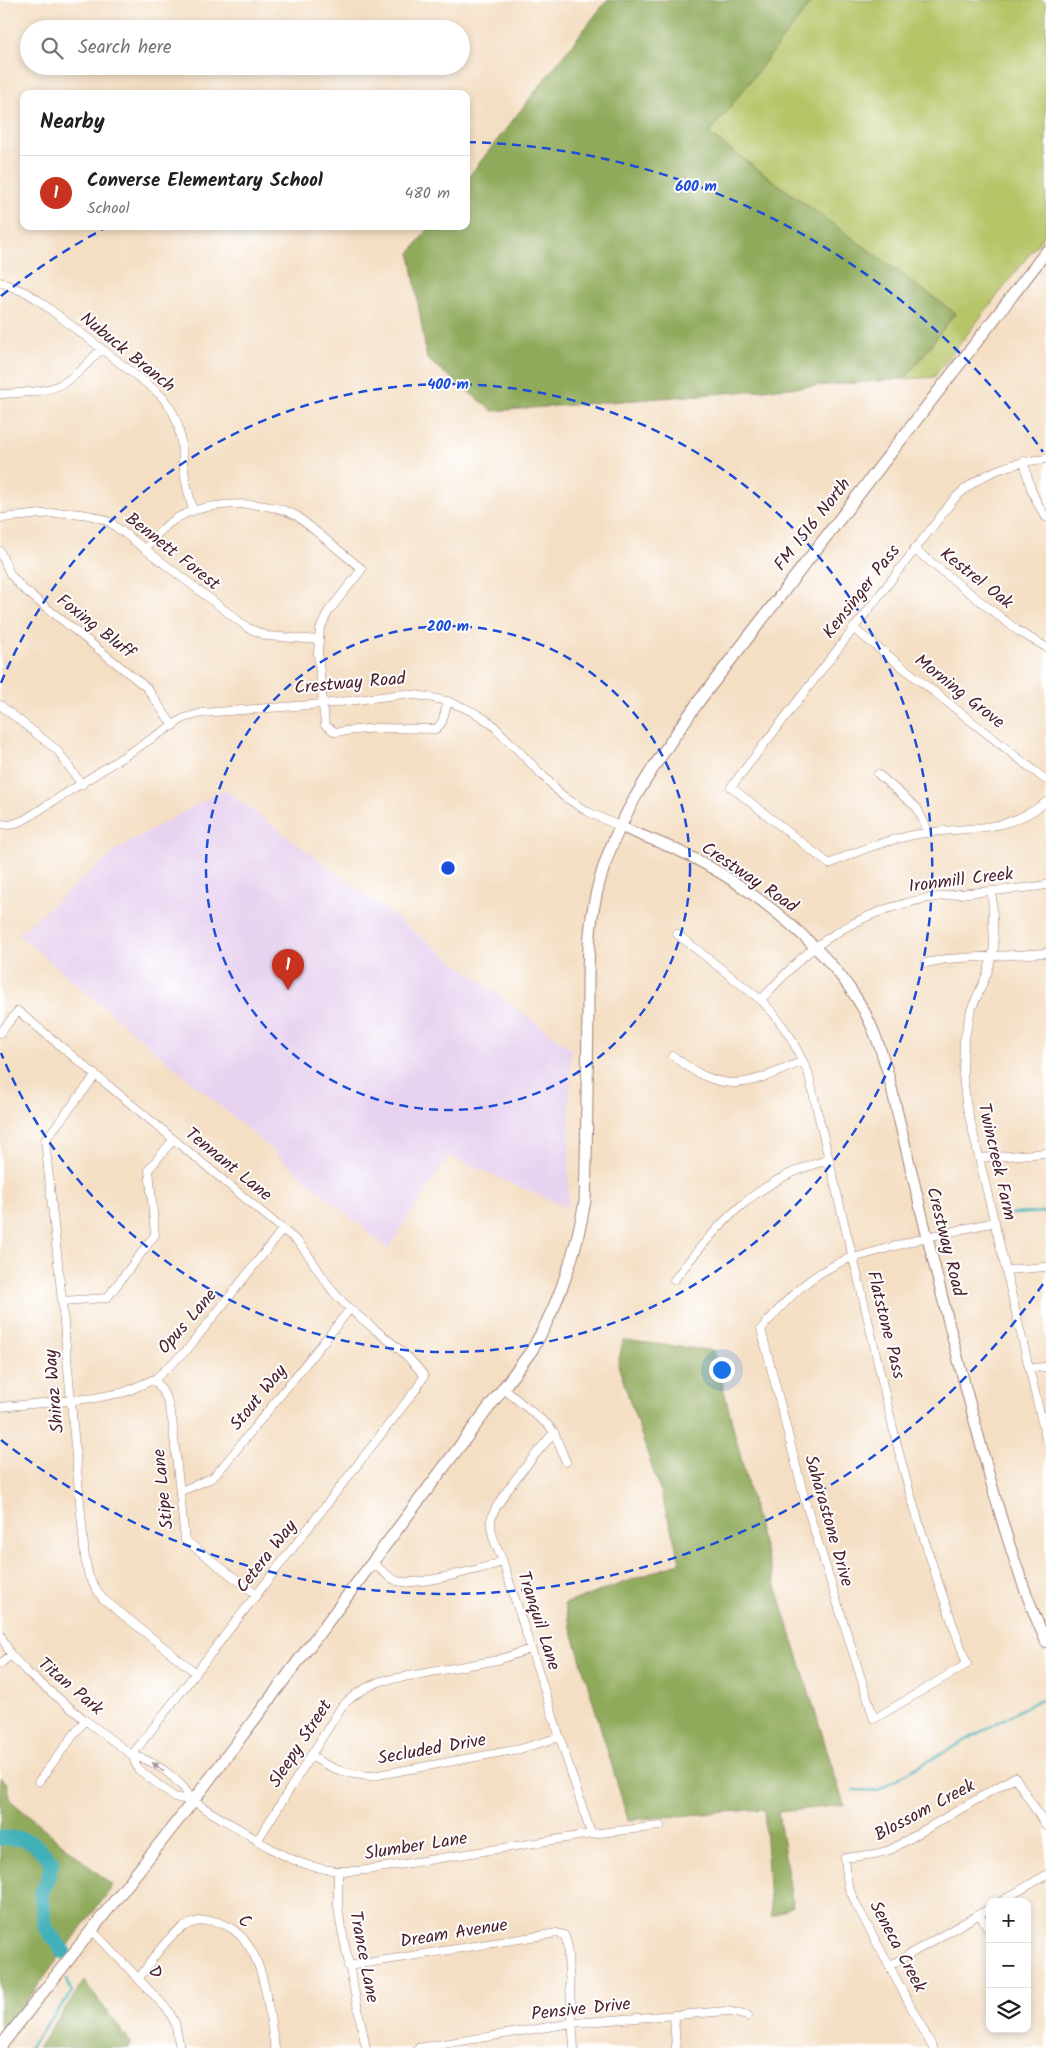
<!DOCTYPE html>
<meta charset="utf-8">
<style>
body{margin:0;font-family:Kalam,sans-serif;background:#f6f6f6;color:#202124}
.controls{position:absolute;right:15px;bottom:15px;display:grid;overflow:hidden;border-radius:10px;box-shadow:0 2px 8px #0003}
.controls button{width:45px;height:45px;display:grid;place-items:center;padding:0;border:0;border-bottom:1px solid #e0e0e0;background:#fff;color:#202124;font:25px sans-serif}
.you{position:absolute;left:721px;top:1369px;width:18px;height:18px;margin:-12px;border:4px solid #fff;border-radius:50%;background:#1a73e8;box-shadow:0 0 0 8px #1a73e833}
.badge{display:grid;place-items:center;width:32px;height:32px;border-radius:50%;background:#c8321e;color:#fff;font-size:16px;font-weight:700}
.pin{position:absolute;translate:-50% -41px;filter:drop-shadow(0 1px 2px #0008)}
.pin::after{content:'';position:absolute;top:26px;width:18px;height:15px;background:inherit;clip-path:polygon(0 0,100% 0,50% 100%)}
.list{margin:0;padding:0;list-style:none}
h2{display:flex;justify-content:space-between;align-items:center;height:65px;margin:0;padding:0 20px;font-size:21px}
h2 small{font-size:16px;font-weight:400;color:#757577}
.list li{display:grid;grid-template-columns:32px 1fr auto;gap:15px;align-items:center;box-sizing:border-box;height:75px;padding:0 20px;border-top:1px solid #e0e0e0}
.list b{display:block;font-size:19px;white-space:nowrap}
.list p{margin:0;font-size:16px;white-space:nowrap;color:#757577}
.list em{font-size:16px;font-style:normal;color:#757577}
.icon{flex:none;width:28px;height:28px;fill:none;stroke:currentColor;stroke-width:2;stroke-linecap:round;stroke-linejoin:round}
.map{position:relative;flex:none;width:1046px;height:2048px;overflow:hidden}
.search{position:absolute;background:#fff;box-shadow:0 2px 8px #0003;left:20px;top:20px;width:450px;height:55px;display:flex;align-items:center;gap:12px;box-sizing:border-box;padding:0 18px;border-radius:28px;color:#757577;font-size:19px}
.panel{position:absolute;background:#fff;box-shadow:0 2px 8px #0003;left:20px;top:90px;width:450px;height:140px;border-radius:10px}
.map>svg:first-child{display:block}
.built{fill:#e7d2ef}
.green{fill:#b6c568;stroke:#80724a}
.forest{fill:#90aa5c;stroke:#6d6444}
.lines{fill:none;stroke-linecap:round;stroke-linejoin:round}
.stream{stroke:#40b0b9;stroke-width:2.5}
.river{stroke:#40b0b9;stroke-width:15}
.minor-casing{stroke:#9f7f78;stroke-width:9}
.tertiary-casing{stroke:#9f7f78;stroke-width:12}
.secondary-casing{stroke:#9f7f78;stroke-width:13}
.minor{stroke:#fff;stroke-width:8}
.tertiary{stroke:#fff;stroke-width:10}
.secondary{stroke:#fff;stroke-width:11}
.oneway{fill:#ae9aa0}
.ring{fill:none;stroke:#1d4ed8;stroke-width:2.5;stroke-dasharray:9 6}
.labels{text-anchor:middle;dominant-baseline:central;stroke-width:4;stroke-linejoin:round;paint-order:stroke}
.street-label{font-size:18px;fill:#4a1f2b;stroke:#fff}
.centre{fill:#1d4ed8;stroke:#fff;stroke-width:2.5}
.ring-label{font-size:15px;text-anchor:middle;font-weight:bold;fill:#1d4ed8;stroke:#fff;stroke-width:4;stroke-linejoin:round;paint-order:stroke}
</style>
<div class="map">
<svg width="1046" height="2048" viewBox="0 0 1046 2048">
<rect width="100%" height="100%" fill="#fff"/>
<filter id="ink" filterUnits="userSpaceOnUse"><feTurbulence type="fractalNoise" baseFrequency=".02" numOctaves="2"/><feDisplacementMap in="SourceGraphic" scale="10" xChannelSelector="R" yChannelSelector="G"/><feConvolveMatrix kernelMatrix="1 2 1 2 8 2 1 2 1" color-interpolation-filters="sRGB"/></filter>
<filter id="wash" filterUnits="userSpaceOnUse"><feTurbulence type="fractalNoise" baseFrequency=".0096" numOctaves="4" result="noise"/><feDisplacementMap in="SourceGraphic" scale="20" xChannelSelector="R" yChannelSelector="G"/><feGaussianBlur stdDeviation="1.12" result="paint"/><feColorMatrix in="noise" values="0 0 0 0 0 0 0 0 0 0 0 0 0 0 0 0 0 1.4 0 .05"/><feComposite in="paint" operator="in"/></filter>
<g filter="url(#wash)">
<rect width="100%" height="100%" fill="#f4dfc4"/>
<!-- built -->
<path class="built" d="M224,789L571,1049L568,1208L449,1156L388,1249L18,934L119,848Z"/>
<!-- green -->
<path class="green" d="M813,0H1042L1046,3V233L934,377L905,379L955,313L709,134Z"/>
<!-- forest -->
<path class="forest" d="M607,0H813L709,134L955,313L905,379L493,411L427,359L410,253L430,226H466V180Z
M623,1340L714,1351L760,1534L844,1805L778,1812L793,1906L771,1917L764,1809L628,1820L564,1604L671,1566L680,1561L662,1497L618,1365Z
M0,1777L7,1783L11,1801L113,1886L0,2036Z
M84,1981L131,2043L129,2048H38Z"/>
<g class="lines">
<!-- stream -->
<path class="stream" d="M1012,1214L1046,1212
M854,1790L878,1791L903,1775L1035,1702L1046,1699
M29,2048L72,1992L66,1979"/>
<!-- river -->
<path class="river" d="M0,1838C28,1837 35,1841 52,1863L47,1881L41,1894L45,1927L64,1952"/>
</g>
</g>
<g filter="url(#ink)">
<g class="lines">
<!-- minor casing -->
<g class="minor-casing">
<path id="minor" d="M0,282L27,293L38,300L155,390C182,414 180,436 184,469C185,483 190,497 193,511
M0,394C55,391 63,391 101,349
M1046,459C1010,462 980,473 954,499L731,787L829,864C856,851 884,841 913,835C964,825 1002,836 1046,802
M1024,461C1028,482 1033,499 1046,517
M0,518C36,516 78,505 111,523L248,628L267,636L319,640
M914,549L1018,631L1046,647
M145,550C153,540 160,529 171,522C201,500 265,499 297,516L362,569L328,612L320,629L318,653L325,725L335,732L377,728L436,729L442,722L448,701
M0,551L10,574L22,588L147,688L173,726
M853,628L1046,780
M0,705L57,750L82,785
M878,774L917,808L929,833
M0,824L10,825L24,820L184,718L202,713L324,704L404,694C436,696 467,705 492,724L563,796L588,812L621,827
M992,892L994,948L987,974L971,1010L964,1041L963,1075L966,1103L1046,1439
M677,934L761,1000L774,1014L791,1038L808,1072L847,1235C868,1311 882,1388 902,1464C920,1532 943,1598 967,1664L874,1719L806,1504L761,1329C790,1296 808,1275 850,1258H853L927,1237L995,1222
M926,963L946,959L1046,953
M761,1000C775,985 789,969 804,956C843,923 892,902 943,896C977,891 1012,891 1046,885
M0,1033L18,1011L297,1241C313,1258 322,1280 338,1297C365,1326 401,1344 424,1376L417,1388L132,1755L85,1720L28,1673L11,1655L0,1634
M673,1056C725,1097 747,1085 803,1061
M96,1075L45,1140L62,1301L85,1558L89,1577L102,1598L196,1673
M979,1158L1046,1153
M1007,1270L1046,1267
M674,1280C717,1225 758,1177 829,1160
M62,1301L107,1298L155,1235L149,1169L173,1140
M1030,1368L1046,1367
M155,1379L167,1399L172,1419L185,1540L257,1595
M504,1389L548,1425L554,1432L566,1462
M0,1407L95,1398L125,1392L155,1379L187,1350L283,1229
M554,1432C540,1450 493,1502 491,1521C490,1535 498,1549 503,1562L591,1834
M181,1491L212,1478L224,1465L350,1309
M372,1562C379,1568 388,1577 397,1581C415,1587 483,1568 503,1562
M0,1664L11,1655
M311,1756C331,1769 348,1775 372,1776L520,1749L560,1737
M39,1781L85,1720
M193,1801L174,1797L138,1769L132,1755C151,1760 169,1772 183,1787C187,1792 190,1798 195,1802C209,1812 226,1821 241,1830C283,1857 314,1876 366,1870L591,1834L660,1826
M257,1841L342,1706C354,1694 365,1687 381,1681L498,1660L530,1649
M338,1871V1906L340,1921L366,2048
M1000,1902L1046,1875
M979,1914L990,1932
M91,1929L168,2010L175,2023L180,2048
M348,1966L557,1933L564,1935L567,1942L574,2048
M889,1966L990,1908
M139,1978C150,1963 161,1945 175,1933C187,1923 202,1918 218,1922C266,1937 267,2006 275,2048
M674,2016L676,2048
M418,2048L573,2023L727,2011L748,2016
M933,2048L856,1904L848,1886L845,1858L875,1854L890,1850L1015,1777L1046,1826"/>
</g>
<!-- tertiary casing -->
<g class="tertiary-casing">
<path id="tertiary" d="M621,827C640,835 659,842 677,850C741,879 820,940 857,999C872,1022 880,1047 888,1073C913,1179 938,1284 966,1389C989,1475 1010,1561 1046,1642"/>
</g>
<!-- secondary casing -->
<g class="secondary-casing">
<path id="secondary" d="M0,2047L193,1801L532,1350C559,1304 576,1253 585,1201C587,1139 587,1077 588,1015C588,979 587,941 594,905C608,828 655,763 699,701L1046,252"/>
</g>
<!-- minor -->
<use href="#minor" class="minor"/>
<!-- tertiary -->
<use href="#tertiary" class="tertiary"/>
<!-- secondary -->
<use href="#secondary" class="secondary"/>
</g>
<!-- one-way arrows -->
<defs><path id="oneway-solid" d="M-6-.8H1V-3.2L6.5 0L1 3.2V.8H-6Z" transform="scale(1.25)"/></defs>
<use class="oneway" href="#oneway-solid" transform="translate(158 1767) rotate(-141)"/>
</g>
<!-- distance rings -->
<g class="ring">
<circle cx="448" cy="868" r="242"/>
<path d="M1 683A484 484 0 1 1 1 1053"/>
<path d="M1043 1284A726 726 0 0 1 1 1440M1 296A726 726 0 0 1 107 227M467 142A726 726 0 0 1 1043 452"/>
</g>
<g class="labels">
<!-- street labels -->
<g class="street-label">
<text transform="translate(127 353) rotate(39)">Nubuck Branch</text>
<text transform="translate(813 525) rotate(-52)">FM 1516 North</text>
<text transform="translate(172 552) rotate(38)">Bennett Forest</text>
<text transform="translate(976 579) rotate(38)">Kestrel Oak</text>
<text transform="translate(862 592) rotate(-52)">Kensinger Pass</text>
<text transform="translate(95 627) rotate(38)">Foxing Bluff</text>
<text transform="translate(350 684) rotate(-5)">Crestway Road</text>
<text transform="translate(959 692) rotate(38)">Morning Grove</text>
<text transform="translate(749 878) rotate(34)">Crestway Road</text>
<text transform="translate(961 881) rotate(-7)">Ironmill Creek</text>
<text transform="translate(996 1162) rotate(77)">Twincreek Farm</text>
<text transform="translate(228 1165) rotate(39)">Tennant Lane</text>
<text transform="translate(945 1242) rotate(76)">Crestway Road</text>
<text transform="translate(188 1322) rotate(-49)">Opus Lane</text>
<text transform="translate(885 1325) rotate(76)">Flatstone Pass</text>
<text transform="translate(55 1391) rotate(-95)">Shiraz Way</text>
<text transform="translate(259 1398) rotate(-51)">Stout Way</text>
<text transform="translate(164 1489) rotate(-96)">Stipe Lane</text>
<text transform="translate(828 1521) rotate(74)">Saharastone Drive</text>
<text transform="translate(267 1557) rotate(-52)">Cetera Way</text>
<text transform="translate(538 1621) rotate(72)">Tranquil Lane</text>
<text transform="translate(70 1687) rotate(40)">Titan Park</text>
<text transform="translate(301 1744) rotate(-57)">Sleepy Street</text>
<text transform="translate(432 1750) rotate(-10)">Secluded Drive</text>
<text transform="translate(925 1811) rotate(-28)">Blossom Creek</text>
<text transform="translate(416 1847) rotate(-9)">Slumber Lane</text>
<text transform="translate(244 1922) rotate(39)">C</text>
<text transform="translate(454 1934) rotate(-9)">Dream Avenue</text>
<text transform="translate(897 1947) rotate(62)">Seneca Creek</text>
<text transform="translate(363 1957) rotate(79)">Trance Lane</text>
<text transform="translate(155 1973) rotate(47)">D</text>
<text transform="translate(581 2010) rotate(-6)">Pensive Drive</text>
</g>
</g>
<circle cx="448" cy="868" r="8" class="centre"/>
<g class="ring-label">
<text x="696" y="191">600 m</text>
<text x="448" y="389">400 m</text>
<text x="448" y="631">200 m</text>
</g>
</svg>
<div class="controls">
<button>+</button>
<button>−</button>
<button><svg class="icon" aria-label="layers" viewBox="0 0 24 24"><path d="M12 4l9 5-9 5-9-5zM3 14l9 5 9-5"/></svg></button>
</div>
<div class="you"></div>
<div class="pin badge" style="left:288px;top:990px">1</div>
<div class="search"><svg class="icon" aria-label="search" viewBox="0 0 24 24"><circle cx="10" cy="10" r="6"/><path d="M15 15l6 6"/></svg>Search here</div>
<section class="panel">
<h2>Nearby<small></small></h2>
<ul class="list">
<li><span class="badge">1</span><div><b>Converse Elementary School</b><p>School</p></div><em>480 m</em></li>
</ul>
</section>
</div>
